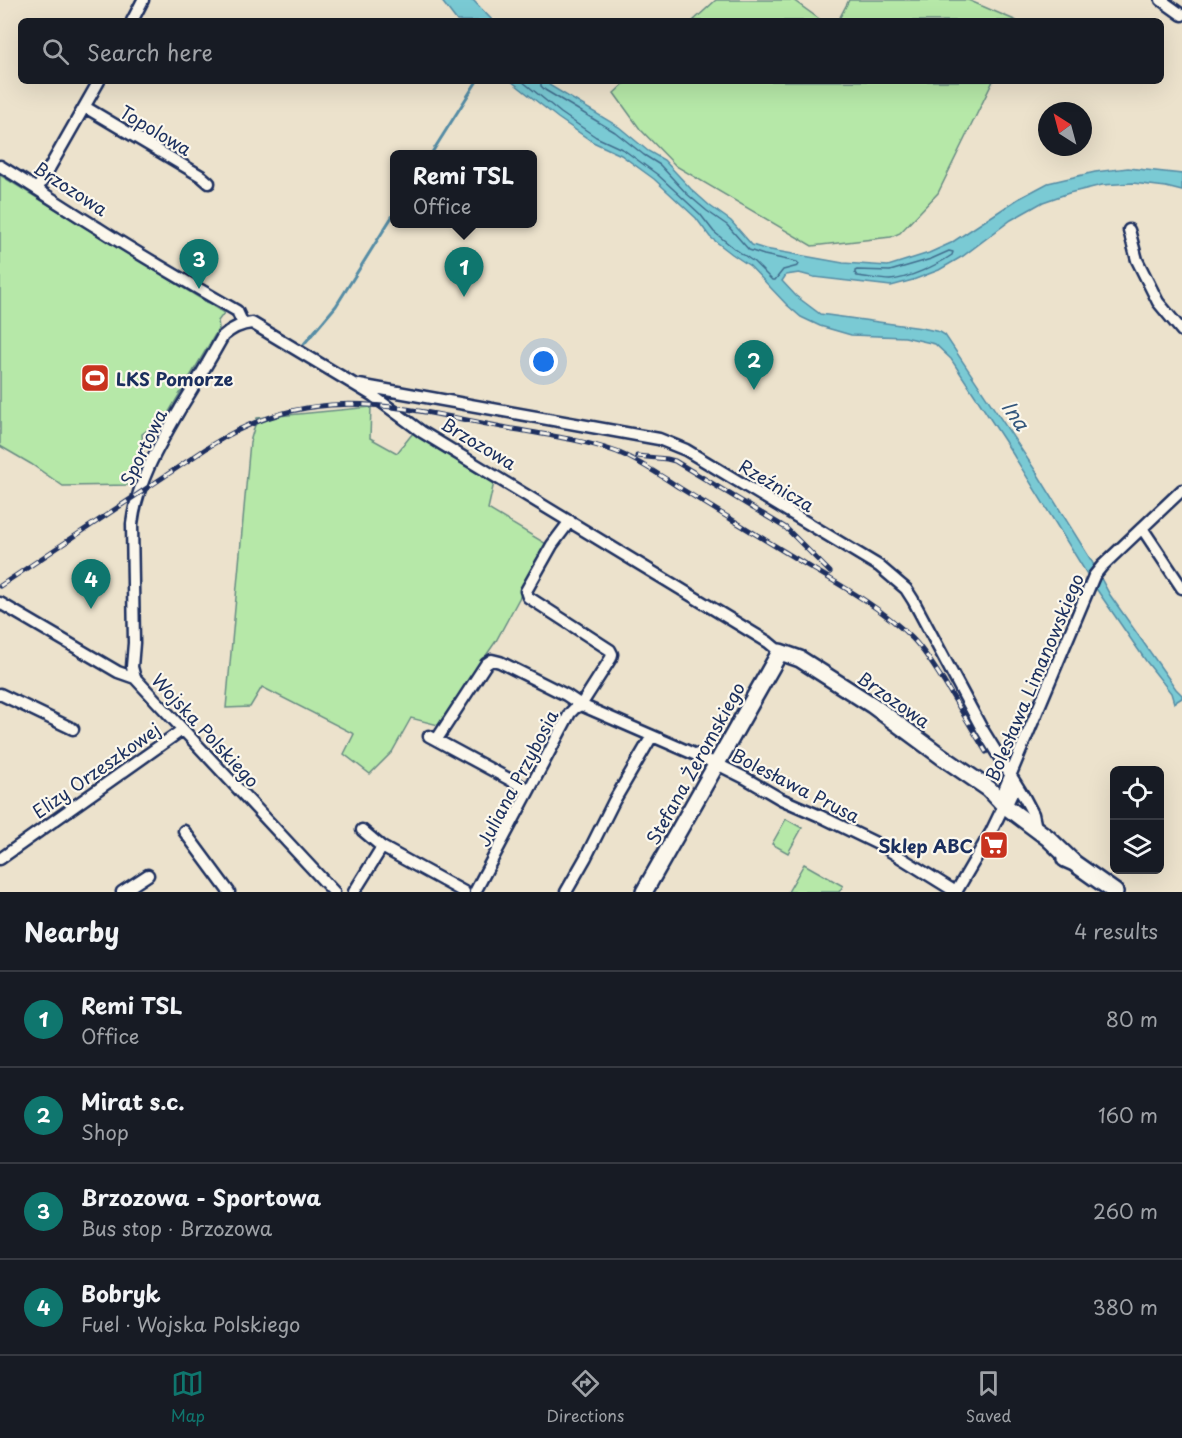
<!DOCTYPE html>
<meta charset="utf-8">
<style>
body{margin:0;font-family:"Playpen Sans",sans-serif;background:#242831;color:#f1f3f6}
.controls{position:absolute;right:18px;bottom:18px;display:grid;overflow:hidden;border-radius:9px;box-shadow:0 6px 24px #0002}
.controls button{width:54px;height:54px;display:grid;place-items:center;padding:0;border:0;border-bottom:2px solid #363941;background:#171b24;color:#f1f3f6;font:30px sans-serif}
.compass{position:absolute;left:1038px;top:102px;width:54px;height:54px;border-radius:50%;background:#171b24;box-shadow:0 6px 24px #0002;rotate:324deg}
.you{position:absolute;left:544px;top:362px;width:21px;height:21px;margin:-15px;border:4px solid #fff;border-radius:50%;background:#1a73e8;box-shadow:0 0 0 9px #1a73e833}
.badge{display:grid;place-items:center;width:39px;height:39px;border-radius:50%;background:#0f766e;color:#fff;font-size:20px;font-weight:700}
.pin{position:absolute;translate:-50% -50px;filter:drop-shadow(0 2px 3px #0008)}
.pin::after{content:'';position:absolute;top:32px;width:21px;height:18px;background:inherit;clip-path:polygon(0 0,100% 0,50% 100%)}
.popup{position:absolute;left:390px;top:150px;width:147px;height:78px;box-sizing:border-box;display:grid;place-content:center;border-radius:9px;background:#171b24;filter:drop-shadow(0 2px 4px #0005);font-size:20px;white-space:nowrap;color:#9ea1a6}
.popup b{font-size:22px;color:#f1f3f6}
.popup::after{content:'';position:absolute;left:50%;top:100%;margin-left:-12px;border:12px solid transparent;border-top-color:#171b24}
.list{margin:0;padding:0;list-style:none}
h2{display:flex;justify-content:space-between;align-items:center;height:78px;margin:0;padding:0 24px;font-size:26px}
h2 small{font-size:20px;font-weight:400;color:#9ea1a6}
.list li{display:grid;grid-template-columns:39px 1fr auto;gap:18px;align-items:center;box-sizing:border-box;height:96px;padding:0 24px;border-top:2px solid #363941}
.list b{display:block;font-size:22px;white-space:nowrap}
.list p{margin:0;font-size:20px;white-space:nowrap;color:#9ea1a6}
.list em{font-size:20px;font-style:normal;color:#9ea1a6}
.icon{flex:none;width:33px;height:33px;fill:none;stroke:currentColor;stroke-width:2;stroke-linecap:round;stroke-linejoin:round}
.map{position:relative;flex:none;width:1182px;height:892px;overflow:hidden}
.search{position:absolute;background:#171b24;box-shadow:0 6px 24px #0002;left:18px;right:18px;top:18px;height:66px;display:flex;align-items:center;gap:15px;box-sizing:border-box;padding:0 21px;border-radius:9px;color:#9ea1a6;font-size:22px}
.sheet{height:462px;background:#171b24}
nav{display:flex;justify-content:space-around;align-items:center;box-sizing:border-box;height:84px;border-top:2px solid #363941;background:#171b24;font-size:16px;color:#9ea1a6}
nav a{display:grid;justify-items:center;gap:3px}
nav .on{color:#0f766e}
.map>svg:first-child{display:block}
.green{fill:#b6e8a8;stroke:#688c83;stroke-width:1.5}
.water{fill:#7acad4;stroke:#548ca5;stroke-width:1.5}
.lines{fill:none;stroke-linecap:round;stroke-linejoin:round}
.shore{stroke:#416d8d;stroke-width:1.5}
.stream{stroke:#548ca5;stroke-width:3}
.street-casing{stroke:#1b2f5e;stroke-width:15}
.secondary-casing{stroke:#1b2f5e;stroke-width:20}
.street{stroke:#fbf7ec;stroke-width:10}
.secondary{stroke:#fbf7ec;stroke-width:15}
.rail-casing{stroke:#1b2f5e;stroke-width:5}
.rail{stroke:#fbf7ec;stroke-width:3;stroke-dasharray:9;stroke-linecap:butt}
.labels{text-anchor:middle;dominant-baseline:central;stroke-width:4.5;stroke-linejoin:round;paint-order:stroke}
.street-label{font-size:18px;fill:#1b2f5e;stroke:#fbf7ec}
.poi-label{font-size:18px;font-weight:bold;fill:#1b2f5e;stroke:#fbf7ec;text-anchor:start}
.water-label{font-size:20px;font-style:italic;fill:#33567c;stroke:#fbf7ec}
</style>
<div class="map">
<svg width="1182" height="892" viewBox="0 0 1182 892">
<rect width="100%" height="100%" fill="#ece2cc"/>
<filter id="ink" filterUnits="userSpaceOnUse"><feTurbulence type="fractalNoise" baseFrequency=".0167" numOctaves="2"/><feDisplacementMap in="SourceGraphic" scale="12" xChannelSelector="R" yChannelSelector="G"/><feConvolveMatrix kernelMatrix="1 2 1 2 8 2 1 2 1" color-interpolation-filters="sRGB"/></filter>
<g filter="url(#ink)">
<!-- green -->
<path class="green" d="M716,0H793L822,21H693Z
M849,0H968L1017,21H838Z
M627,81H993L938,193L900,233L891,237L812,246L676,166L640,129L614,93Z
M0,175L224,313L218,321L219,328L160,427L149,429L142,434L144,460L132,485L63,486L31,464L0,446Z
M371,407L370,438L397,453L413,433L495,478L488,509L548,545L496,641L438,725L411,718L392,752L370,774L344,754L354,734L262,687L250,707L226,708L250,442L257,418Z
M786,819L802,828L788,853L772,844Z
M804,864L843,886L839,892H788Z"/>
<!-- water -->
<path class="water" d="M441,0H473L493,21H457Z
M511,81H545L549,85L619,127L648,151L664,160L691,189L710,206L731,221L752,245L765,249L843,263L888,266L929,253L951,243L1018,199L1048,183L1095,172L1128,168L1182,174V191L1166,187L1133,183L1102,185L1069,193L1043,202L1011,220L963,256L939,270L913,280L891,286L814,277L799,273L786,275L782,281L796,296L820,314L922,328L940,332L945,335L1035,470L1091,560L1110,595L1176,689L1182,695V698L1174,703L1171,693L1146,661L1095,587L1006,443L951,359L935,344L905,337L851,335L820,326L801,317L787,305L750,266L732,254L710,237L696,218L654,179L621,155L593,142L558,118Z"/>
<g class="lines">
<!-- shore -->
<path class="shore" d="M522,81L561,113L596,137L624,150L658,175L700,214L714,232L735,249L754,262L772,280H775L783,270L798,266L799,264L797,262L764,255L749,250L727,225L707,211L687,194L660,165L644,155L615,132L545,90L541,86V81
M949,251L953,252L952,255C937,265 908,279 890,280C880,280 868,277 857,276L855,273V271L857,270L890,271L931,259Z"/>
<!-- stream -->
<path class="stream" d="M431,154L477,81
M304,344L336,306L395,212"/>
<!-- street casing -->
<g class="street-casing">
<path id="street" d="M1161,0L1182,15
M132,21L143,0
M85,107L201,176L209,183
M0,166C33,186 65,208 98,228C143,257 190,284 237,311L243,324
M38,188L99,81
M1129,230L1137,260L1158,302L1182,331
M359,385L659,439L686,450L879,566L906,589L913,600L982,729L1024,797L1033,814L1036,828
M1142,528L1182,588
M0,603L118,672L135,678L334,892
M135,678L132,667L134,643L132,524C137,482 159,445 180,409C195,385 209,361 223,336C232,328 240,324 252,323L372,395L422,432L768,642L780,652
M0,694L73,729
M429,736L529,790
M437,739L486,664L492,660L500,662L566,695L581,705L717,764L745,778L781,799L820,816L882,846L956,892
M1004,805L1002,795L1094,576L1102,566L1182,490
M362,830L382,847L464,892
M184,831L229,892
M0,859L182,730
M122,892L148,875
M354,892L382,847
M475,892L570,713L575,708L581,705L611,658L612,654L610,650L528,597L526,591L552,545L570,521
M566,892L586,857L614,801L652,736
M956,892L991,832L1004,805L1009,800L1016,785"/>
</g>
<!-- secondary casing -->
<g class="secondary-casing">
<path id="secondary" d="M1065,859L1074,863L1115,892
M644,892L780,652L800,659L872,705L941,756L989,789L1004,805L1048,838L1074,863"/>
</g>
<!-- street -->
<use href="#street" class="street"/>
<!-- secondary -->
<use href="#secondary" class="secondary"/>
<!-- rail casing -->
<g class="rail-casing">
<path id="rail" d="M637,456L667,459L675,461L786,528L830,572
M0,586L213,444C313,382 395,406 502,427C540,434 581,439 617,452C638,460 661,476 680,488C715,509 750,531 785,552C827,578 877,603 912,638C925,651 934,667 944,682C958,705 972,729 986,752"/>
</g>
<!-- rail -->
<use href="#rail" class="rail"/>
</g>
</g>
<!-- icons -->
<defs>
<g id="stadium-square" transform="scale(1.5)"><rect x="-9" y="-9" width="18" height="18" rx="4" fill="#c8321e" stroke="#fbf7ec"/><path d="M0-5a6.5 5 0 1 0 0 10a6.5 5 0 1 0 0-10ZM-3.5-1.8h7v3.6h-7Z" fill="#fff"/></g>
<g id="supermarket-square" transform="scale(1.5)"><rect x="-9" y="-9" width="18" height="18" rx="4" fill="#c8321e" stroke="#fbf7ec"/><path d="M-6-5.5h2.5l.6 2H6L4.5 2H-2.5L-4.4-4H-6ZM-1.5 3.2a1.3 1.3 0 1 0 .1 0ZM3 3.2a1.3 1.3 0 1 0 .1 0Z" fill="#fff"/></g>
</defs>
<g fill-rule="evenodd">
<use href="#stadium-square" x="95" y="378"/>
<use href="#supermarket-square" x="994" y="845"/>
</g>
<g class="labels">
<!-- street labels -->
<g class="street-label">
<text transform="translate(156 130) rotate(31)">Topolowa</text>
<text transform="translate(71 188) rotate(33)">Brzozowa</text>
<text transform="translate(479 443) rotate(31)">Brzozowa</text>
<text transform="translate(143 447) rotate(-64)">Sportowa</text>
<text transform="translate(777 485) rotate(31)">Rzeźnicza</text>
<text transform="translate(1034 677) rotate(-67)">Bolesława Limanowskiego</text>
<text transform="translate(894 699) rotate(35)">Brzozowa</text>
<text transform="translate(206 730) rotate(47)">Wojska Polskiego</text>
<text transform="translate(695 763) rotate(-61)">Stefana Żeromskiego</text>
<text transform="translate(96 770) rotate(-35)">Elizy Orzeszkowej</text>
<text transform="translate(517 778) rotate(-62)">Juliana Przybosia</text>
<text transform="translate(796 785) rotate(27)">Bolesława Prusa</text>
</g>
<!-- poi labels -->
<g class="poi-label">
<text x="116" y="378">LKS Pomorze</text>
<text x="973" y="845" text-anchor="end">Sklep ABC</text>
</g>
<!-- water labels -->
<g class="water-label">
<text transform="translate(1016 415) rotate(56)">Ina</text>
</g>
</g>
</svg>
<div class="controls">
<button><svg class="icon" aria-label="locate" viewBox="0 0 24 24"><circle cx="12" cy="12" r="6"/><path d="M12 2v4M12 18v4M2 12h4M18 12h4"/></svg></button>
<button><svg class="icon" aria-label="layers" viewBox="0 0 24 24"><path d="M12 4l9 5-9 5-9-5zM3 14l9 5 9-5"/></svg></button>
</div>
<svg class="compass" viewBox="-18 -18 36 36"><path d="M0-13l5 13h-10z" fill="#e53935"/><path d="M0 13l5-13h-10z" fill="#9ea1a6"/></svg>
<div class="you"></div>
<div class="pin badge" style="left:464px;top:297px">1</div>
<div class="popup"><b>Remi TSL</b>Office</div>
<div class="pin badge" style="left:754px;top:390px">2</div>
<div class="pin badge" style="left:199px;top:289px">3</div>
<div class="pin badge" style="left:91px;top:609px">4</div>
<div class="search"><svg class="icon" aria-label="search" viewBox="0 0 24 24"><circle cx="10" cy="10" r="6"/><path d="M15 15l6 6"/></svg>Search here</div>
</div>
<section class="sheet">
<h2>Nearby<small>4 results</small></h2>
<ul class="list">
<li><span class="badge">1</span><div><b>Remi TSL</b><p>Office</p></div><em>80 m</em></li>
<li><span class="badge">2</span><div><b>Mirat s.c.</b><p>Shop</p></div><em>160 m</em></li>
<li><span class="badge">3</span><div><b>Brzozowa - Sportowa</b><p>Bus stop · Brzozowa</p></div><em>260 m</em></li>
<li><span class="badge">4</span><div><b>Bobryk</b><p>Fuel · Wojska Polskiego</p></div><em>380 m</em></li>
</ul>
</section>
<nav>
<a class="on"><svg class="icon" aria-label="map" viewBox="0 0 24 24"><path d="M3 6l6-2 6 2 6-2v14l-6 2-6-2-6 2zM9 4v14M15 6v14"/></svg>Map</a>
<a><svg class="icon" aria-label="directions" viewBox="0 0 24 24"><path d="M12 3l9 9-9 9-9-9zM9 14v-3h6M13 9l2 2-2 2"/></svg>Directions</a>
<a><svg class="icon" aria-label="saved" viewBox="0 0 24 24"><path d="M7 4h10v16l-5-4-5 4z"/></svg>Saved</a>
</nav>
